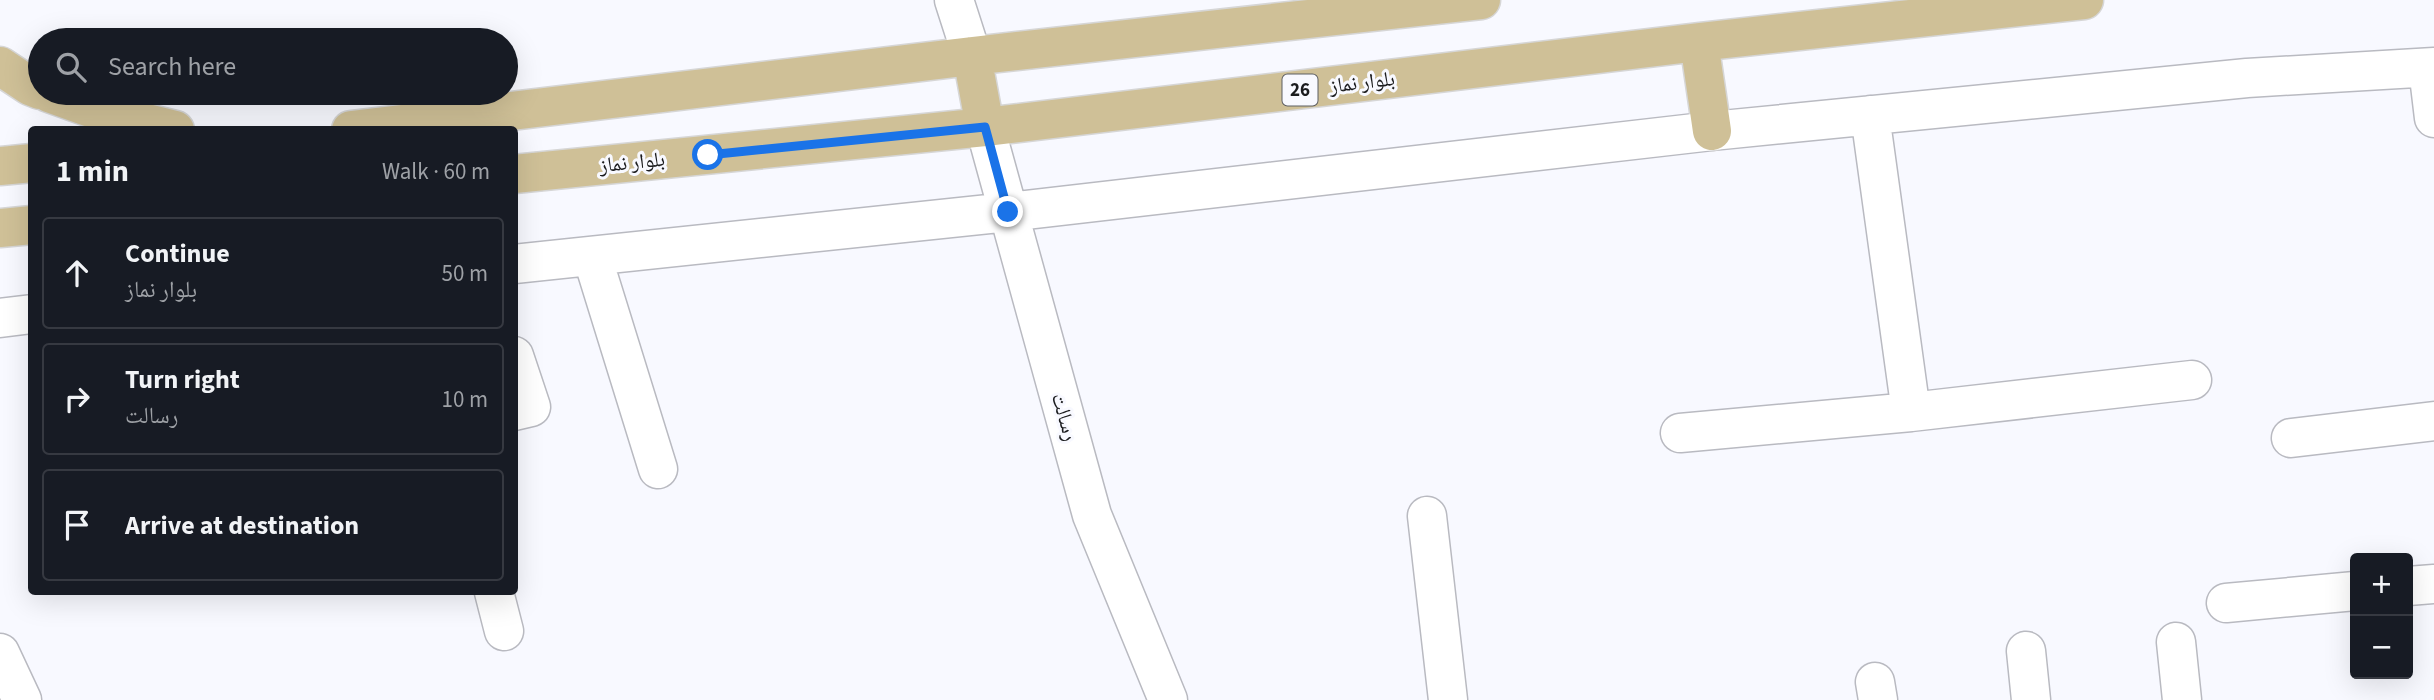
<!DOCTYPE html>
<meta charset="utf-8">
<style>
body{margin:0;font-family:"Source Sans 3","Noto Naskh Arabic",sans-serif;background:#20242c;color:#f1f3f6}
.controls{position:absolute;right:21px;bottom:21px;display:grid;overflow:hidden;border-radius:7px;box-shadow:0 7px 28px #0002}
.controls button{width:63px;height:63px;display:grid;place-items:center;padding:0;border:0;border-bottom:2px solid #363941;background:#171b24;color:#f1f3f6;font:35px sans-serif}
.stop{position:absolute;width:21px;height:21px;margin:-16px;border:5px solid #1a73e8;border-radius:50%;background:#fff}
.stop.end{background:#1a73e8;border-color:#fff;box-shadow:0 2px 7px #0008}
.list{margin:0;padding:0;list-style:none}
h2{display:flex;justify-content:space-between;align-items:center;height:91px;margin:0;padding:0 28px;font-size:30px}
h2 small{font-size:23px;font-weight:400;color:#9ea1a6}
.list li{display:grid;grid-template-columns:46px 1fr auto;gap:21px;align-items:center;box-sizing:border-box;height:112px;margin:0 14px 14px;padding:0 14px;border:2px solid #363941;border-radius:7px}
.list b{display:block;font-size:26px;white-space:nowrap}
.list p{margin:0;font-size:23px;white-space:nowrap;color:#9ea1a6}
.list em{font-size:23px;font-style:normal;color:#9ea1a6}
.icon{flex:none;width:38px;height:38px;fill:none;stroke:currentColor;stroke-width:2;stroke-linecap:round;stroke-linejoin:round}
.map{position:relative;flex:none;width:2434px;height:700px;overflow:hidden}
.search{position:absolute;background:#171b24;box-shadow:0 7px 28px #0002;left:28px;top:28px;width:490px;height:77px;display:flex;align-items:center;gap:18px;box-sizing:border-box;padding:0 24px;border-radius:38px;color:#9ea1a6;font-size:26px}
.panel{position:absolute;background:#171b24;box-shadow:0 7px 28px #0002;left:28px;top:126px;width:490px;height:469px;border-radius:7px}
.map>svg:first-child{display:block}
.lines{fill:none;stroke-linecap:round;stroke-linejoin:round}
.minor-casing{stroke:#b9bac1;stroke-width:41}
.major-casing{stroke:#d6d6d6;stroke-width:41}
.minor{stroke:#fff;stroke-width:38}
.major{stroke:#cfc097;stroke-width:38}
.route{stroke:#1a73e8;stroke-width:9}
.labels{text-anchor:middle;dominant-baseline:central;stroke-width:6;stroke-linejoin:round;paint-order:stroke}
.shield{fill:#f8f9ff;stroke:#5d5e62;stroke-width:2}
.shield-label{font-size:19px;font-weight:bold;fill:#1b1c1e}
.street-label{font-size:21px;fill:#1b1c1e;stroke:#f8f9ff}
</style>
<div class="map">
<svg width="2434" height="700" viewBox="0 0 2434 700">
<rect width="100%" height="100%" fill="#f8f9ff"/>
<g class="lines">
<!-- minor casing -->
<g class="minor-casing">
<path id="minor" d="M954,0L972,56
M2428,68L2434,118
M1870,115L1911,412
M985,127L1092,515L1168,700
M592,256L658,469
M514,264L1008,212L1712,131L2247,78L2434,67
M0,318L32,314
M514,356L531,407L514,411
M1680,433L1911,412L2192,380
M2291,438L2434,421
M1427,516L1448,700
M2408,586L2434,584
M494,592L504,631
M2226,603L2355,591
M2176,642L2182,700
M2026,651L2031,700
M0,653L22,700
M1875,682L1878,700"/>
</g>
<!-- major casing -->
<g class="major-casing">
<path id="major" d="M1699,42L1712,131
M972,56L985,127
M0,66L30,86L40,90
M49,93L102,112L175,130
M351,130L972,56L1481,0
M0,166L32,163
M514,174L985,127L1699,42L2084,0
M0,228L32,225"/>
</g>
<!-- minor -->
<use href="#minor" class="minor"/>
<!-- major -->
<use href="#major" class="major"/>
</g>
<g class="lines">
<!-- route -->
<path class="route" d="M708,155L985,127L1008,212"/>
</g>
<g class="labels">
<!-- shield labels -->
<rect class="shield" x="1282.5" y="74.5" width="35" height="31" rx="5"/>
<g class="shield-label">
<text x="1300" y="90">26</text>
</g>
<!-- street labels -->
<g class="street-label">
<text transform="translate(1362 82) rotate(-7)">بلوار نماز</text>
<text transform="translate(632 162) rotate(-6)">بلوار نماز</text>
<text transform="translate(1065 417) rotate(74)">رسالت</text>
</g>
</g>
</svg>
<div class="controls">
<button>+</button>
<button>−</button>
</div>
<div class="stop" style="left:708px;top:155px"></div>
<div class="stop end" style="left:1008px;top:212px"></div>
<div class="search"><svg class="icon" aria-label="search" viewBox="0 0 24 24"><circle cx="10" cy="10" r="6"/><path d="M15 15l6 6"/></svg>Search here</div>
<section class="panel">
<h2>1 min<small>Walk · 60 m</small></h2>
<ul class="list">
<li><svg class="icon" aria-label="ahead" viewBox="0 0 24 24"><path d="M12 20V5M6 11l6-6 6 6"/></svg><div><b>Continue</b><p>بلوار نماز</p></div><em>50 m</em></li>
<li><svg class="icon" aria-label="right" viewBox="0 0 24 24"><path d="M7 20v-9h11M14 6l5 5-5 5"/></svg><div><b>Turn right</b><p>رسالت</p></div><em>10 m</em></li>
<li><svg class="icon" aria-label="arrive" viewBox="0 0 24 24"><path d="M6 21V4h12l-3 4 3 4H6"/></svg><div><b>Arrive at destination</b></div></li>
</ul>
</section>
</div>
